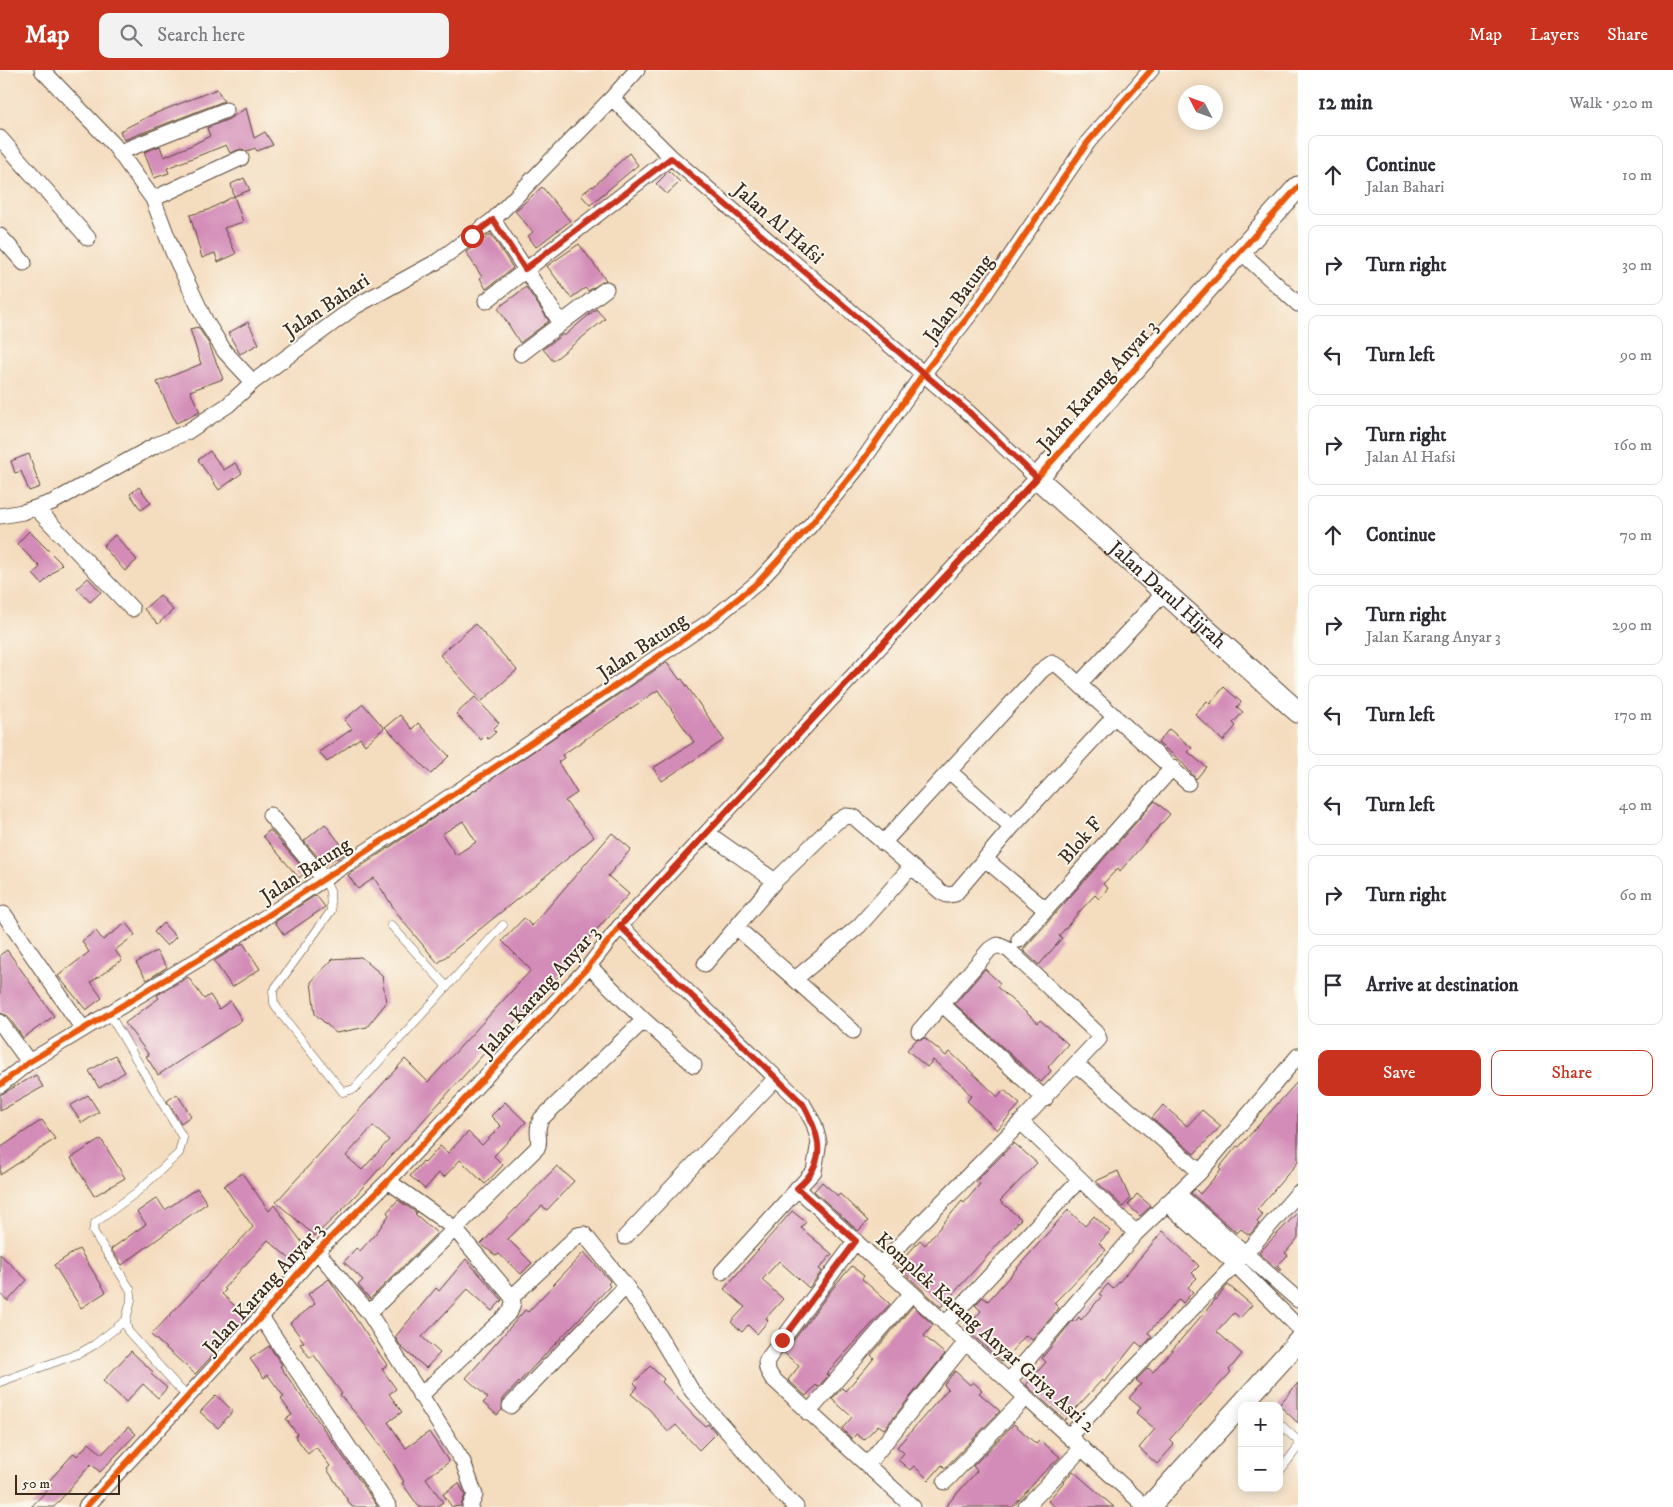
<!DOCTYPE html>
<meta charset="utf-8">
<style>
body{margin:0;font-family:"IM FELL DW Pica",serif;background:#f2f2f3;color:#2b2b33}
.controls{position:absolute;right:15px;bottom:15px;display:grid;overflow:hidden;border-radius:10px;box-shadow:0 2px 12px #0003}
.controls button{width:45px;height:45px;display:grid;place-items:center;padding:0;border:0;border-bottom:1px solid #e1e1e2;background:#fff;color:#2b2b33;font:25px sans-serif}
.compass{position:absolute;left:1178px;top:15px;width:45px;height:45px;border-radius:50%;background:#fff;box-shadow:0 2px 12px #0003;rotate:311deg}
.scale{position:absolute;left:15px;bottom:12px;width:105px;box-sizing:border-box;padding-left:5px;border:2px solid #3b2a1e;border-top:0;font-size:14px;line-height:18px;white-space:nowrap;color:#3b2a1e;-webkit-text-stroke:4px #fbf7ec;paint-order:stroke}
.stop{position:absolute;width:15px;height:15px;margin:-11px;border:4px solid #c8321e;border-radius:50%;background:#fff}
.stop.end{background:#c8321e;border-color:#fff;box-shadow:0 1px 5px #0008}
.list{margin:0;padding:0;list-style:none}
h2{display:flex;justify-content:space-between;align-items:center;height:65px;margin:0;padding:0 20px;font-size:21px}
h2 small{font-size:16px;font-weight:400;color:#7c7c81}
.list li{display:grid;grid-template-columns:32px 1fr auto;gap:15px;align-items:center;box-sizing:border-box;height:80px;margin:0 10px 10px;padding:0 10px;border:1px solid #e1e1e2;border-radius:10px}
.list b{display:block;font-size:19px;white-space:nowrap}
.list p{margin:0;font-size:16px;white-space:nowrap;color:#7c7c81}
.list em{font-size:16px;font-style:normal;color:#7c7c81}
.actions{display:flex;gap:10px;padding:15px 20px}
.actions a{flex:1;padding:11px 0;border:1px solid #c8321e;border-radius:10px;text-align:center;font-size:18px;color:#c8321e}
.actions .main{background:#c8321e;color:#fff}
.icon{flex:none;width:28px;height:28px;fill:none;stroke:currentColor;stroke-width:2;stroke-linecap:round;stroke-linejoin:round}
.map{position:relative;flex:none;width:1298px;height:1437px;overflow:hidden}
header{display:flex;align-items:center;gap:30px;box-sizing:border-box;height:70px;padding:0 25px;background:#c8321e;color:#fff}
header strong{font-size:24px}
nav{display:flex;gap:28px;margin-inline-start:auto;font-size:18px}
.search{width:350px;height:45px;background:#f2f2f3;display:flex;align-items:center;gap:12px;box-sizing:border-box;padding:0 18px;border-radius:10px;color:#7c7c81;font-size:19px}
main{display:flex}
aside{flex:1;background:#fff}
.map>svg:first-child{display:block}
.building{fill:#d38bb7;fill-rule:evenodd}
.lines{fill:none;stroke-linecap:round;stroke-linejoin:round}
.lane-casing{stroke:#574536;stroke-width:9}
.street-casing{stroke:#574536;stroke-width:17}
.secondary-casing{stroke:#574536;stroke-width:23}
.lane{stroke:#fff;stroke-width:8}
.street{stroke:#fff;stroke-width:15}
.secondary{stroke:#fff;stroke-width:21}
.cycleway-casing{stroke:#fbf7ec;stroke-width:9}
.cycleway{stroke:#e8590c;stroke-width:6}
.route{stroke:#c8321e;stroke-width:6}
.labels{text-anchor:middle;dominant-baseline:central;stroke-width:4;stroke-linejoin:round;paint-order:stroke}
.street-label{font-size:20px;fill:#3b2a1e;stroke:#fbf7ec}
</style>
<header>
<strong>Map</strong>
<div class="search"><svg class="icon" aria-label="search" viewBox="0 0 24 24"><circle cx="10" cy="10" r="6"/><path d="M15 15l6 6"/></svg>Search here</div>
<nav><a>Map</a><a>Layers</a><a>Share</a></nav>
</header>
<main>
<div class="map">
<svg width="1298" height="1437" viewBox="0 0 1298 1437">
<rect width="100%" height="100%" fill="#fbf7ec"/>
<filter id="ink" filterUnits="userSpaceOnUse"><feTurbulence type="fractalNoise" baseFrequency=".02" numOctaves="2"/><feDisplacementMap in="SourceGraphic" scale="10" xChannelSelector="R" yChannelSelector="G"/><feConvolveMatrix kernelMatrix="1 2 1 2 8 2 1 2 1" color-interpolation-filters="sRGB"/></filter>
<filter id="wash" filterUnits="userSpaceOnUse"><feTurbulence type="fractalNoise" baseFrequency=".0096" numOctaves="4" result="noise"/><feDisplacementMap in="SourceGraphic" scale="20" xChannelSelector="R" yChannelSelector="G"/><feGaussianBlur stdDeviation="1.12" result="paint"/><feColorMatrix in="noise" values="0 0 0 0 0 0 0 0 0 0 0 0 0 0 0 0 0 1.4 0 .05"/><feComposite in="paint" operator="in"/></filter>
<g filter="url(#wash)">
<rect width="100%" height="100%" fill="#f4dcbe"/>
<g id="blocks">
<!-- building -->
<path class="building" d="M217,19L224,31L124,70L120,61L151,45Z
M246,38L254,68L265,62L273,75L257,81L255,78L247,81L241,79L230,83L226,75L167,98L169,103L154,108L144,82L160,76L164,87L192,75L210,66L207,58L229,49Z
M629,83L638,95L590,135L581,125L592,116L593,117Z
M669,101L680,112L667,124L656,114Z
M244,108L250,120L234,126L231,114Z
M542,117L570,151L536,177L528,166L533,162L515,141Z
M234,126L243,152L224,158L236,184L218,192L215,183L202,188L190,145L208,140Z
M491,164L513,198L486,219L480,208L482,207L466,182Z
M579,174L606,210L588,221L585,218L571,228L547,196Z
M526,217L549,251L520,273L498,238Z
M596,239L605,249L553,291L543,279L563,264L564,266Z
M248,252L259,274L240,284L228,263Z
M198,257L209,274L223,309L190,321L200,342L176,353L157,312L201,294L190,259Z
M210,381L224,400L235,393L242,403L219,420L198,390Z
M29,384L40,417L29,421L21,401L15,403L11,391Z
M139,417L151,433L141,440L130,424Z
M29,461L62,494L42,514L33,504L40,497L17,474Z
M115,465L137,490L125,501L103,476Z
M88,508L101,522L90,532L77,518Z
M160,525L173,540L158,554L144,539Z
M475,554L517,600L482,631L440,585Z
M667,592L680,610L682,609L724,670L662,711L653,698L694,672L658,620L562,685L564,688L558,692L577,723L565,731L594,767L438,893L401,849L374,808L358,819L348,805ZM463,751L476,772L456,785L442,764Z
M1224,617L1241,632L1237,637L1243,642L1233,653L1236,656L1223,671L1195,644L1207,631L1210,634Z
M475,627L499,653L493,659L496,662L488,669L485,666L481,670L456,644Z
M363,634L384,658L365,675L360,668L327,692L319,682L352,659L344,650Z
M400,645L412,659L418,653L449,686L431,704L385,657Z
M1169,659L1192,678L1188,682L1206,697L1196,709L1180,690L1158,673Z
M1155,731L1170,744L1120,801L1118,798L1103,814L1108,818L1099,829L1095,825L1080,841L1059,866L1062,868L1039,895L1023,880Z
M325,754L347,782L337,789L336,787L325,795L304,771Z
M270,760L306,802L299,808L263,766Z
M612,763L631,779L608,806L629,824L579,879L582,882L489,978L343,1139L315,1166L276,1132L405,989L428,1012L531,900L502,871L524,848L532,856ZM373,1056L389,1070L362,1100L346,1086Z
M316,825L325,837L284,865L275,852Z
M126,853L135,865L115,880L122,890L91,912L102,928L86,940L58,906L89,882L82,871L96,861L103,870Z
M163,853L176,867L167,876L154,862Z
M243,873L260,899L232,917L214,891Z
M7,880L54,946L23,968L8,946L0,943V885Z
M156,881L167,897L147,910L136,893Z
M361,887L382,905L386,933L367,957L336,963L315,944L311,912L333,889Z
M985,899L1000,913L997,917L1038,953L1040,950L1068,974L1048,997L1051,1001L1041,1012L955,934Z
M188,907L204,929L210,925L219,939L230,931L242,950L158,1005L146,986L149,985L125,953L159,928L157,925Z
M925,968L946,986L950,982L998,1027L1004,1020L1020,1034L997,1060L967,1031L971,1026L960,1013L933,990L927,997L907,980L916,970Z
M115,985L125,1002L99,1018L89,1001Z
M36,1005L43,1017L0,1041V1025Z
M1298,1011V1092L1257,1140L1263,1145L1257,1152L1259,1154L1249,1165L1241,1159L1237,1163L1191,1123L1195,1119L1200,1124L1221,1100L1219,1098L1237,1076L1239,1077Z
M177,1024L191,1046L181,1053L167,1031Z
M88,1025L99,1042L82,1053L70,1036Z
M505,1032L526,1052L494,1086L503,1095L485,1114L460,1090L444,1107L439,1103L425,1119L410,1106L423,1091L425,1093L440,1076L448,1083L468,1062L482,1075L501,1056L491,1046Z
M1163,1035L1187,1056L1202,1040L1221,1056L1194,1084L1152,1048Z
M42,1050L55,1069L0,1105V1078Z
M101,1069L125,1108L94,1126L71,1088Z
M1014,1073L1037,1093L1000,1131L1021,1149L941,1237L897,1196L920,1170L925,1175L962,1131L964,1133L980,1114L976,1111Z
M557,1096L574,1111L547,1140L542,1136L508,1169L532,1193L521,1204L499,1184L496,1186L481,1174Z
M1118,1101L1130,1129L1123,1137L1096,1111Z
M242,1103L269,1141L274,1135L304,1175L291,1190L268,1170L224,1218L226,1220L222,1224L248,1248L237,1259L230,1253L206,1279L213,1285L195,1304L151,1265L253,1157L224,1116Z
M822,1112L838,1126L840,1124L868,1151L858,1161L814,1121Z
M197,1118L207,1133L122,1195L111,1179L146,1154L137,1142L157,1128L165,1140Z
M1137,1124L1151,1136L1140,1146L1128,1135Z
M398,1130L417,1143L415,1144L437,1163L370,1229L358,1215L363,1210L344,1192L356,1178L360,1181L377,1162L389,1145L387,1142Z
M1068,1140L1085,1156L1094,1146L1110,1161L1099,1173L1106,1180L1054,1233L1059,1238L1032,1270L1026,1265L1002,1292L966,1259L981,1241L975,1235L983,1227L988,1231Z
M792,1141L806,1152L801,1158L832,1184L819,1199L822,1201L809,1218L779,1191L762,1210L783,1229L766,1248L768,1251L757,1264L748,1255L742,1262L731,1252L745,1237L724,1219Z
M1298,1142V1168L1285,1183L1288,1185L1277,1196L1281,1200L1280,1201L1259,1183Z
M1163,1161L1199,1196L1192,1203L1197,1208L1188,1217L1193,1222L1183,1233L1179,1229L1148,1263L1152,1266L1149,1270L1142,1277L1136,1272L1104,1312L1102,1310L1065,1350L1026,1315L1046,1292L1042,1288L1046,1283L1073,1250L1075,1252L1079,1247L1081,1250L1102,1226L1099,1224L1108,1214L1113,1219Z
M79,1179L106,1222L81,1238L54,1195Z
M584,1182L610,1211L608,1214L610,1216L503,1329L502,1340L497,1345L483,1333L488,1328L466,1308L525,1240L528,1242Z
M0,1184L27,1210L8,1231L0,1224Z
M466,1189L502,1230L492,1241L468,1219L422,1267L440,1283L426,1298L402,1278L395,1267L436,1218L439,1221Z
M852,1196L864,1206L862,1209L890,1234L826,1304L828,1306L818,1317L816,1315L806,1326L788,1310L799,1296L784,1283L836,1214Z
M329,1209L387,1295L382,1299L396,1319L389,1324L402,1342L388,1352L406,1378L429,1362L449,1392L426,1408L443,1432L436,1437H419L402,1413L404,1412L391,1390L362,1351L340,1325L342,1324L314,1285L310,1288L300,1274L304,1272L290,1253L315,1234L308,1224Z
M1228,1215L1252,1235L1240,1248L1234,1243L1217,1262L1242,1284L1229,1300L1231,1302L1169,1370L1174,1375L1157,1394L1139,1378L1155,1359L1136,1343L1141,1338L1129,1328L1141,1314L1136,1310L1148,1298L1153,1302Z
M913,1236L933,1255L924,1266L945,1284L884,1359L878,1355L864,1370L856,1364L852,1369L842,1359L852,1347L832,1329L842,1318L845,1321L865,1299L874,1288L871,1285Z
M269,1276L282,1295L280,1296L378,1437H352L327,1399L330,1396L316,1377L308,1384L295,1366L297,1364L286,1349L292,1345L281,1329L284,1327L268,1305L264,1308L250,1289Z
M131,1281L153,1302L151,1304L167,1318L158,1328L143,1314L126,1332L103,1311Z
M650,1296L664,1309L662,1312L695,1347L705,1356L708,1354L716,1363L699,1380L676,1355L668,1362L650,1340L631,1324L638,1317L634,1313Z
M955,1301L970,1315L973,1312L982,1320L979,1323L1000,1341L945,1398L942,1395L929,1410L914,1396L910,1400L898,1390L904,1383L897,1377L948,1319L944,1315Z
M1298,1313V1353L1279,1335Z
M216,1325L233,1341L218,1358L200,1342Z
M1014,1354L1036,1374L1040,1370L1060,1387L1042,1404L1013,1437H945L977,1401L973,1396Z
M128,1357L136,1364L100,1402L91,1394L54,1437H31L52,1415L48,1412L74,1383L77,1386L89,1373L102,1384Z
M1073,1401L1097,1422L1114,1437H1055L1048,1431Z
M459,1413L465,1425L461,1436L452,1437L443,1424Z"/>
</g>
</g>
<g filter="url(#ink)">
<use href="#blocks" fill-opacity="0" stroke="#574536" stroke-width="1"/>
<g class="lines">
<!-- lane casing -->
<g class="lane-casing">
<path id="lane" d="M324,809L330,821L331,841L273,921L274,933L281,944L343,1022L354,1019L503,855
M391,855L447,917
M108,942L183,1068L179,1083L137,1122L95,1153L93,1161L130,1219C135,1236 122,1243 128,1261L187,1327
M0,1312L80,1283L94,1275L125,1251
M1279,1353L1298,1371
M1279,1402L1298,1377"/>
</g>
<!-- street casing -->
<g class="street-casing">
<path id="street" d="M42,0L114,75L153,129L173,182L206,252L225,282L253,312
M0,68L88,168
M120,82L226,40
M153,129L241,88
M493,150L561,253
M0,166L24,193
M1240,181L1298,234
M486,231L671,87
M521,284L606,219
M36,438L132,539
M0,446L23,442L53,432L156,375L187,362L228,335L253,312L356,236L438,191L493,150L612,28L637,0
M1079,614L1165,522
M949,701L1012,757
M270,745L324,809
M707,763L775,811
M883,773L1042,600L1052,593L1060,597L1188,713
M985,789L1046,840
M4,844L83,959
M620,856L803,1034L814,1054L819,1072L814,1101L722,1202
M736,857L853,961
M1019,870L1173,697
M705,894L775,811L836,752L846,746L854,747L941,822L947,825L955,824L1012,757L1115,646
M589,896L644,950L694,995
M795,909L859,856L911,797
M943,935L1045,1029
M0,952L29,992
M919,961L990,879L998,875L1009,880L1096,962L1099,969L1021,1052
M1076,994L1200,1102
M0,1015L29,992L232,869L495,697L712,550L758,512L809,457L859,396L923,304L978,234L1088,72L1151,0
M388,1111L454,1158L512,1227L513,1233L510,1242L420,1326
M797,1118L1146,1437
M1177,1123L1298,1230
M1166,1133L1234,1193L1298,1257
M625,1167L775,1009
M856,1171L770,1286L766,1292L767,1299L772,1308L913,1437
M317,1181L369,1243L463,1392L475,1425L470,1437
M882,1193L1021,1052L1136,1163
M512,1227L578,1165L584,1164L626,1216L655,1259L692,1321L781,1423L796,1437
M369,1243L537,1078C542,1069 534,1062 541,1049L644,950
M261,1247L389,1437
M945,1254L1080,1109
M1009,1311L1136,1163L1200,1102L1298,986
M510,1336L626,1216
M808,1343L912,1223
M1069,1366L1245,1184L1298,1123
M867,1395L966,1272
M945,1412L1026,1327
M86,1437L261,1247L317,1181L388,1111L589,896L620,856L1037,408L969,343L671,87L612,28
M1026,1437L1082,1378"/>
</g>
<!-- secondary casing -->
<g class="secondary-casing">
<g id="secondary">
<path id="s1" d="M1298,117L1037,408L1298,642"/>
<path d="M1149,1437L1298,1272"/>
</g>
</g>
<!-- lane -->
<use href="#lane" class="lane"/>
<!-- street -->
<use href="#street" class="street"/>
<!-- secondary -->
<use href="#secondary" class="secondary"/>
<!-- cycleway casing -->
<g class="cycleway-casing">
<path id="cycleway" d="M0,1015L29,992L232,869L495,697L712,550L758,512L809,457L859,396L923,304L978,234L1088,72L1151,0
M86,1437L261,1247L317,1181L388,1111L589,896L620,856L1037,408L1298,117"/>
</g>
<!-- cycleway -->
<use href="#cycleway" class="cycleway"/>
</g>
</g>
<g class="lines" filter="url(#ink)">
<!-- route -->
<path class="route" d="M472,166L493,150L525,199L671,88L969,342L1037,408L620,856L803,1034C821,1067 828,1092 797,1118L856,1171L782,1270"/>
</g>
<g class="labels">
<!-- street labels -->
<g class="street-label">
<text transform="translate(778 154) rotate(41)">Jalan Al Hafsi</text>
<text transform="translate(959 229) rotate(-54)">Jalan Batung</text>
<text transform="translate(327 236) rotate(-34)">Jalan Bahari</text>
<text transform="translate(1098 316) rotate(-48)">Jalan Karang Anyar 3</text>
<text stroke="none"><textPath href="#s1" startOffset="566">Jalan Darul Hijrah</textPath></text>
<text transform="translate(643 577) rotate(-34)">Jalan Batung</text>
<text transform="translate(1081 771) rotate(-49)">Blok F</text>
<text transform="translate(306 801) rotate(-33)">Jalan Batung</text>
<text transform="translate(540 922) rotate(-48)">Jalan Karang Anyar 3</text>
<text transform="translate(264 1219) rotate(-48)">Jalan Karang Anyar 3</text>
<text transform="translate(985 1263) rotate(42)">Komplek Karang Anyar Griya Asri 2</text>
</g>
</g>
</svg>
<div class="controls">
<button>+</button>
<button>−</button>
</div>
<svg class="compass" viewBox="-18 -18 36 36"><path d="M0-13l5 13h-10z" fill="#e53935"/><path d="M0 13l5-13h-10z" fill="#7c7c81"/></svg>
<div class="scale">50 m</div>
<div class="stop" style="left:472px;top:166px"></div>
<div class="stop end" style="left:782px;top:1270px"></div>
</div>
<aside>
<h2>12 min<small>Walk · 920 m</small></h2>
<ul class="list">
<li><svg class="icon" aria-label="ahead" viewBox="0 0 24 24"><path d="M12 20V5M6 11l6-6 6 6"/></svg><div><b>Continue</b><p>Jalan Bahari</p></div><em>10 m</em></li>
<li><svg class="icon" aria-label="right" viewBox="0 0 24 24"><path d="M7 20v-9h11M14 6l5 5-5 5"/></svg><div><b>Turn right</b></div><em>30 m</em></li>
<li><svg class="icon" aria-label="left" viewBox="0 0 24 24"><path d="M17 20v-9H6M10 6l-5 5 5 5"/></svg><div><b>Turn left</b></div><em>90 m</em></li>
<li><svg class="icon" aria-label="right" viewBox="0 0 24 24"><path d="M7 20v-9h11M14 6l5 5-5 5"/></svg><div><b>Turn right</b><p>Jalan Al Hafsi</p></div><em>160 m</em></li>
<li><svg class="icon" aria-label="ahead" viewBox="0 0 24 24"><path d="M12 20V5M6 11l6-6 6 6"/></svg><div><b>Continue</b></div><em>70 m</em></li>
<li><svg class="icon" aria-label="right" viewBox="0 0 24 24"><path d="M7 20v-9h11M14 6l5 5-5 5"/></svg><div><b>Turn right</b><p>Jalan Karang Anyar 3</p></div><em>290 m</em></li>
<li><svg class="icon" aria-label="left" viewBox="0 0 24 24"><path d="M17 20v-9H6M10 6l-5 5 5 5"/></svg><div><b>Turn left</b></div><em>170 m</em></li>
<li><svg class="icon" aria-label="left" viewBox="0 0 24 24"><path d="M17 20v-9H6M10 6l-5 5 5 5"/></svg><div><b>Turn left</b></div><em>40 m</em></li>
<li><svg class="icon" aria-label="right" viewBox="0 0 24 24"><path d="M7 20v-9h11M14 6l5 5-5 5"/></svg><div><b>Turn right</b></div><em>60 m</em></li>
<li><svg class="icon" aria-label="arrive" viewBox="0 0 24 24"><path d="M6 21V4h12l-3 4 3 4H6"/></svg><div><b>Arrive at destination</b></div></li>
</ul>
<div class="actions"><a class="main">Save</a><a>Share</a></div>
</aside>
</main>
